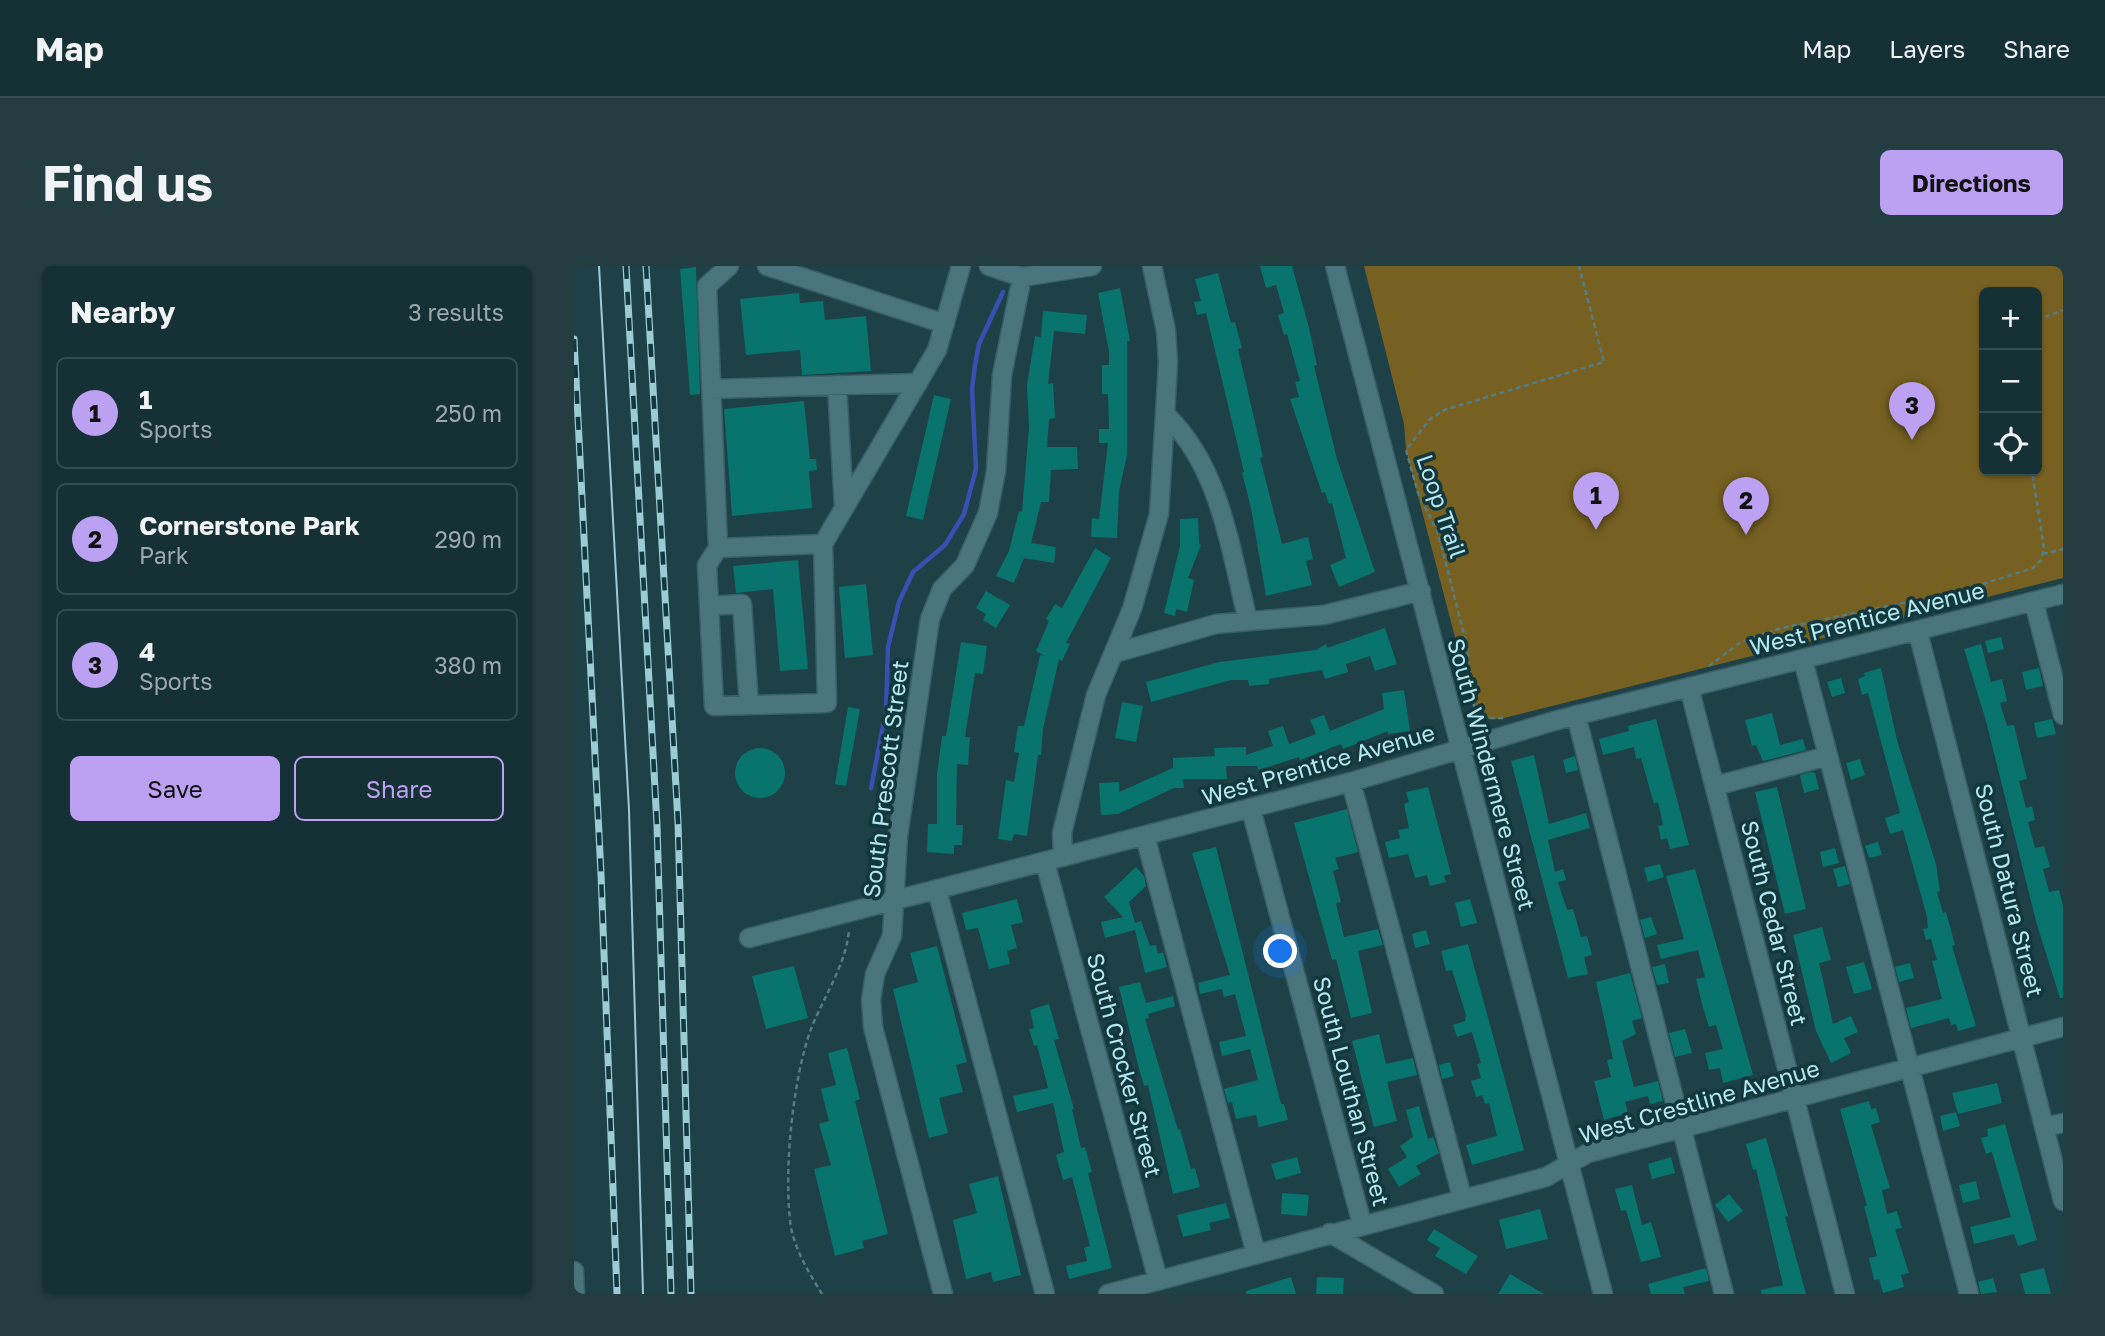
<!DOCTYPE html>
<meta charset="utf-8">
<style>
body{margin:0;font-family:"Golos Text",sans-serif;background:#233d41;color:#f1f3f6}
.controls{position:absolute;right:21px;top:21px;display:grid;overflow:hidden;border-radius:10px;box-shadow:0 2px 5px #0004}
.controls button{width:63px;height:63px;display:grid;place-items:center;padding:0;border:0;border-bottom:2px solid #354c50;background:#163135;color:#f1f3f6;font:35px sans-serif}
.you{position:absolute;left:707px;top:686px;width:24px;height:24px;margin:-18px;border:5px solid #fff;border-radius:50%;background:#1a73e8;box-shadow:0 0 0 10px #1a73e833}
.badge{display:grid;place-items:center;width:46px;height:46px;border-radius:50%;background:#bca0f2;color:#111;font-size:23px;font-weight:700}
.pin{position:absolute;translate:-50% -58px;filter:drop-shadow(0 2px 4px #0008)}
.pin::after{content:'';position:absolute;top:37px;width:24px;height:21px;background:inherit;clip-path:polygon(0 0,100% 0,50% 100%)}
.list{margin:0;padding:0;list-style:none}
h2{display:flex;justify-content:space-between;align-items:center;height:91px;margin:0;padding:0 28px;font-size:30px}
h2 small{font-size:23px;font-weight:400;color:#9ea9ad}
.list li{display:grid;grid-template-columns:46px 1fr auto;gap:21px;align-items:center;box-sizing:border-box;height:112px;margin:0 14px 14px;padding:0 14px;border:2px solid #354c50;border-radius:10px}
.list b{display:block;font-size:26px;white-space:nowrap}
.list p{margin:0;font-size:23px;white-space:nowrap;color:#9ea9ad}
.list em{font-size:23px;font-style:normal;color:#9ea9ad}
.actions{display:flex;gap:14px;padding:21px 28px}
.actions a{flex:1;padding:16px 0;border:2px solid #bca0f2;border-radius:10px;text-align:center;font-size:24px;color:#bca0f2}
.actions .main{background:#bca0f2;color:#111}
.icon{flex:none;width:38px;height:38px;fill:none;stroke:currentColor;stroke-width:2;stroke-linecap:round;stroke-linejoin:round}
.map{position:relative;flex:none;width:1489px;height:1028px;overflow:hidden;border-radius:10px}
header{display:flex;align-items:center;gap:42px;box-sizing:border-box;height:98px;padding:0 35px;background:#163135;border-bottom:2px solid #354c50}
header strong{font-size:33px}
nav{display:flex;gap:38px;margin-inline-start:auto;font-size:24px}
.intro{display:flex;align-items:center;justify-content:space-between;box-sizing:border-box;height:168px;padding:0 42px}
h1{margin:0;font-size:49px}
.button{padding:18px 32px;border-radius:10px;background:#bca0f2;color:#111;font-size:24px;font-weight:700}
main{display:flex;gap:42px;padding:0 42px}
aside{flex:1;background:#163135;border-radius:10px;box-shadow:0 2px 5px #0004}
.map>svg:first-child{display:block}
.green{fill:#776122;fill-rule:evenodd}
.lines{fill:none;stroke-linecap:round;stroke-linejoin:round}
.stream{stroke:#3750b2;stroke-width:4.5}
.building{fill:#09736e}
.minor-casing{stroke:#385f66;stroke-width:21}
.path{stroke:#547e85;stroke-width:2.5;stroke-dasharray:5 3.5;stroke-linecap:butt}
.minor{stroke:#4b757c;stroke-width:18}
.tram{stroke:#9bccd4;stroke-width:2}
.rail-casing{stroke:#9bccd4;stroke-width:7}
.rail{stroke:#12373d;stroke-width:4.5;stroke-dasharray:13;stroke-linecap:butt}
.labels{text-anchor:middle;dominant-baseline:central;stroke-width:7;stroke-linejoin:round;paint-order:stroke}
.street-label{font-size:23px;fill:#b5e8f1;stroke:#12373d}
</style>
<header>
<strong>Map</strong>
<nav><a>Map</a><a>Layers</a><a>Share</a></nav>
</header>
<div class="intro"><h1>Find us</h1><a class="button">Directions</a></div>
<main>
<aside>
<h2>Nearby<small>3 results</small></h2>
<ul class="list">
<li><span class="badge">1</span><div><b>1</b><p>Sports</p></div><em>250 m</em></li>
<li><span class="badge">2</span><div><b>Cornerstone Park</b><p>Park</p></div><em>290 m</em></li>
<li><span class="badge">3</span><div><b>4</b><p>Sports</p></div><em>380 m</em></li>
</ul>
<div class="actions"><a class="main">Save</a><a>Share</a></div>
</aside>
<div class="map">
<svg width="1489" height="1028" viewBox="0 0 1489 1028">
<rect width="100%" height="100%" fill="#1d4147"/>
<!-- green -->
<path class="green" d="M790,0H1489V312L930,452C914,455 903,453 898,436L832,184L830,158ZM1410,26H1463V205H1410Z"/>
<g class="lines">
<!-- stream -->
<path class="stream" d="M297,522L312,445L314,381L325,336L339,306L371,279L390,248L402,203L398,123L401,99L405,78L429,26"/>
</g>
<!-- building -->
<path class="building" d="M686,0H718L735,62L743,99L740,100L763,193L801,306L765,321L756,299L772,292L758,237L755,238L751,226L748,227L716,133L725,131L721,116L726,115L713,68L710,69L704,49L710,47L702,19L692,22Z
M122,1L126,128L116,129L106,3Z
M644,7L657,57L661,56L668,82L664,83L689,191L686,192L708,278L734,271L739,293L732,295L738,319L692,330L677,242L668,207L670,206L632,47L623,49L620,36L627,35L621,13Z
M546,22L556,75H553V189L545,225L543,272L517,271L518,252L525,253L534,177H525V163H535L534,128H528V99H535V86L524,27Z
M225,27L226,37L249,35L251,54L292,50L297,105L228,109L226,84L172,89L166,33Z
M469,45L513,49L511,68L480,65L474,118L479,117L481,152L475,153L473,181H503L504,203L477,204L475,236H467L457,277L482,281L480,297L450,292L440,317L422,310L435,285L445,245L448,246L455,161L453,119L461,70L467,71Z
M360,129L377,133L349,254L332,250Z
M230,135L236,193H242L243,204L235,205L238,242L158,250L150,143Z
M624,252L625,278L627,279L614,312L620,314L613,346L602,343L601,350L590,347L606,280V253Z
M521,282L537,292L492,377L496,378L488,395L485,393L469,463L467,489H464L453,570L440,568L438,575L424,573L432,514L440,516L445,487L440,486L444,460H450L466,389L470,390L462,385L475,355L472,353L481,338L488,342Z
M224,294L234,403L206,405L199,323L162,327L159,300Z
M292,318L299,389L271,392L265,321Z
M412,325L436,339L422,362L409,354L412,348L402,342Z
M811,362L823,398L801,405L796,390L772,398L774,406L751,413L748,404L695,413V418L675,420L674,414H657L577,436L572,416L645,396L742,384L752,378L753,382Z
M1427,371L1430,383L1414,387L1411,375Z
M387,376L413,380L409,408L401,407L391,471H396L394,499L383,498L382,559H389L388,579H380V588L353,586L354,558H363V508L368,470H372Z
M1407,378L1417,416L1428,413L1433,435L1426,437L1433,460L1440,459L1453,513L1445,515L1452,542L1458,540L1461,554L1454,556L1461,582L1470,580L1476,601L1469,603L1475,626L1485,624L1489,640V732H1486L1463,659L1412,455L1390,383Z
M1307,402L1323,474L1362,598L1366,625L1363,626L1369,647L1372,646L1381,679L1378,680L1402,760L1384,765L1382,758L1377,759L1375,752L1337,762L1332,742L1368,733L1358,695L1363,694L1357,673L1352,674L1349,663L1354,662L1353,651L1329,564L1316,568L1311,552L1326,547L1294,427L1288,429L1284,413L1291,410L1290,407Z
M1465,402L1469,420L1452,424L1448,406Z
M1267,412L1271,427L1258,431L1253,416Z
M830,424L836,465L814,468V465L769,483L767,478L726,494L725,491L684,504L683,500H652L653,513H609L610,522H600L544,548L527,549L525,517L545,516V526L599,502V492L641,490L640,482L672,481V489L699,480L694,465L709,460L715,478L742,468L736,454L750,449L756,465L810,443L808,427Z
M548,436L569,440L562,476L541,472Z
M274,441L286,443L272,520L261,518Z
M1198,447L1206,479L1229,473L1232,484L1189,495L1182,479L1178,480L1171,454Z
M1082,453L1115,579L1096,583L1093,572L1087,574L1084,560L1089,559L1084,536L1080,538L1067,492L1062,493L1060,481L1029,489L1025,473L1055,465L1054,460Z
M1478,453L1482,468L1463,472L1460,457Z
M161 507a25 25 0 1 1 50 0a25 25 0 1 1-50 0Z
M960,489L975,558L1012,547L1016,562L974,574L981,606L989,603L992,614L984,616L993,644L999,643L1007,671L1013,670L1018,689L1010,691L1014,708L994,712L937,495Z
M1001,490L1004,504L992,507L989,494Z
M1286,493L1291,509L1277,514L1272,497Z
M1237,506L1241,507L1245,523L1230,527L1226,509Z
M854,521L877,608L870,610L872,616L856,620L853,609L841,612L834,588L815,592L811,576L826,572L824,564L835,562L830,538L835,536L832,526Z
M1203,521L1232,643L1211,648L1181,526Z
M773,543L784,586L761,592L765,603L759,605L767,636L762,637L764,646L770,671L804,663L809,679L784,685L798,747L777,752L762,693L758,694L720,557Z
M1304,576L1308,589L1295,592L1291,580Z
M642,581L707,838H710L714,854L685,861L682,849L662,853L658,836L654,837L650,823L684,814L676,783L648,790L645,776L672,770L661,728L650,731L648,723L626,728L624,717L656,709L618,587Z
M1261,582L1265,597L1249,601L1246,586Z
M1086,598L1090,611L1074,616L1070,602Z
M1271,600L1276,618L1264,621L1259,603Z
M562,601L570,610L572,620L555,636L561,657L567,655L576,680L582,679L584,688L589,686L593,701L571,707L561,664L531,672L527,656L549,651L530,631Z
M1121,603L1179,809L1149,817L1146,802L1135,804L1131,787L1149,783L1142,759L1135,761L1129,742L1122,713L1131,711L1124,684L1087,693L1083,679L1110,673L1092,610Z
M443,633L449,656L437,659L443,682L433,685L436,698L415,703L404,662L392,664L388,647Z
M896,633L903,657L887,661L881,637Z
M1077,651L1083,668L1071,672L1066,654Z
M1248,661L1257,694L1245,697L1259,758L1277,750L1284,766L1270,772L1277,787L1257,797L1242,765L1219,669Z
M852,664L856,678L841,682L838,668Z
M894,678L950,884L898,899L892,879L923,870L915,837L911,838L908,829L902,831L897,815L907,812L903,798L907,797L898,766L883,771L879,759L891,755L892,749L878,704L872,705L867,685Z
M363,680L393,796L382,799L389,826L365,832L374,867L355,872L319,723L344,716L336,687Z
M1290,696L1298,723L1280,728L1272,701Z
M1336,697L1340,712L1325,716L1321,701Z
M1091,698L1095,717L1083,719L1078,701Z
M220,700L234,752L192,763L178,710Z
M1056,707L1068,752L1058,755L1062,768L1048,775L1060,821L1084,815L1089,835L1076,838L1074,830L1051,836L1054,847L1030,854L1020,815L1037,811L1033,794L1039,793L1022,716Z
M566,716L572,737L599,730L601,740L574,748L575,752L571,753L604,864L606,863L617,903L621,902L626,921L599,928L574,819L570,820L564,799L545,721Z
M475,738L485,773L480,774L500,843H498L507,882L511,881L518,906L514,907L538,1002L495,1013L492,1000L513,995L510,982L516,980L498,911L489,914L482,889L490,886L479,837L443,846L439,830L474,822L463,779L460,780L455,763L460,762L456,744Z
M1111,763L1118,787L1101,791L1095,767Z
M805,768L812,798L839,792L843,809L813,816L823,855L800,861L778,775Z
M273,782L286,833L281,835L314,968L288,975L290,982L261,990L240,903L257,899L245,858L255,855L247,823L262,819L254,787Z
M876,796L880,810L868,813L865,799Z
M1423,817L1428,837L1384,848L1378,827Z
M1295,835L1297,843L1302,842L1306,856L1297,859L1316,922L1308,924L1313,948L1323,945L1328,962L1321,963L1335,1007L1327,1009L1330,1021L1309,1027L1305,1013L1300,1014L1295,992L1303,990L1290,940H1293L1266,843Z
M845,840L854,873L859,871L865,887L842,900L847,908L825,921L814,903L833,891L826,880L839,871L832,844Z
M1382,846L1386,860L1369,865L1366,850Z
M1431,858L1463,974L1444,980L1440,968L1400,978L1396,961L1437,951L1418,886L1412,888L1407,872L1414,870L1413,863Z
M1192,872L1214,950L1211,951L1232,1028H1188L1187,1024L1209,1019L1182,903L1179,904L1172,878Z
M723,891L727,907L702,914L697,898Z
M1097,891L1101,907L1078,913L1074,898Z
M424,910L447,1009L419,1016L417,1006L392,1013L379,954L403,947L395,918Z
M1402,915L1406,933L1389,937L1385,919Z
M1058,919L1068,959L1077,956L1087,991L1067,996L1052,944L1047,945L1041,923Z
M708,927L735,929L733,950L707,948Z
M1155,928L1169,945L1154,956L1141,939Z
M652,937L656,952L635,957L637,964L609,971L603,949Z
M966,943L974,973L932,983L925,954Z
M860,963L904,990L892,1008L861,990L866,982L853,974Z
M1132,1002L1135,1015L1109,1021L1111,1028H1077L1074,1018Z
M1470,1002L1477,1028H1451L1446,1008Z
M936,1008L970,1028H924Z
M717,1011L722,1028H672V1025Z
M743,1011L770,1012L769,1028H742Z
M1419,1012L1423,1026L1407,1028L1404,1016Z"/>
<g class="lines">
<!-- minor casing -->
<g class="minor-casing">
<path id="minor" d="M193,0L371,58
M415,0L448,11L518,0
M761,0L1029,1028
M263,119L270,242
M137,123L344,117
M593,150C647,203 656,283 674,355
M249,278L144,282L133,299L140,440L253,437L249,278L363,84L387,0
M144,282L133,20L155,0
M1460,336L1489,449
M135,340L168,338L175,439
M1344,366L1489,935
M541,387L642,358L750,349L847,325
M1229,394L1395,1028
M1115,421L1271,1028
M1002,449L1150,1028
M777,516L888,931
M1141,520L1254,490
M677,543L788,958
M571,570L682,988
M489,591L488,567L522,429L558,343L585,248L594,97L592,65L578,0
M471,596L584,1014
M363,624L471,1028
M175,672L777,516L980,455L1489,328
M1470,861L1489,857
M756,967L860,1028
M0,1005L1,1028
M369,1028L299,761L297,734L301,708L318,670L324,570L356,353L368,323L391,299L414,247L422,205L428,109L448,11
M534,1028L972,911L1014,887L1489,761"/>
</g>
<!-- path -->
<path class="path" d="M1463,54L1489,44
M1469,288L1489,283
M1135,400L1167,376L1204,363L1390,324L1459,302L1467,294L1470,283L1458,205
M929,452H910L903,448L894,422V384L864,267L844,227L832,184L856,153L870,144L1030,96L1005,0
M248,1028C235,1007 218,979 216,954C210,902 219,812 237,763C249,732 273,697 275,663"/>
<!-- minor -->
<use href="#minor" class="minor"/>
<!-- tram -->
<path class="tram" d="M25,0L55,544L69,1028"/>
<!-- rail casing -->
<g class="rail-casing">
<path id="rail" d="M52,0L83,559L97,1028
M72,0L104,556L117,1028
M0,73L27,608L43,1028"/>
</g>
<!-- rail -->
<use href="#rail" class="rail"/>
</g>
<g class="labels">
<!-- street labels -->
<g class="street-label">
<text transform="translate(868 240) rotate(71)">Loop Trail</text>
<text transform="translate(1293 352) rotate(-14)">West Prentice Avenue</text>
<text transform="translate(744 498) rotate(-16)">West Prentice Avenue</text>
<text transform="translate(918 508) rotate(75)">South Windermere Street</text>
<text transform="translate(311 513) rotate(-83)">South Prescott Street</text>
<text transform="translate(1436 624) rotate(76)">South Datura Street</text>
<text transform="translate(1201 657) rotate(76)">South Cedar Street</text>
<text transform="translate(551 799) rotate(75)">South Crocker Street</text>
<text transform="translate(778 825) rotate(75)">South Louthan Street</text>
<text transform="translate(1125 835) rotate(-16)">West Crestline Avenue</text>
</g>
</g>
</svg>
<div class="controls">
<button>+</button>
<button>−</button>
<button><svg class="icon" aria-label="locate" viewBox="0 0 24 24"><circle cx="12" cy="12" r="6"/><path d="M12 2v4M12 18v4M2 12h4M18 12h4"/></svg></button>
</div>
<div class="you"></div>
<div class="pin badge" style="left:1022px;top:264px">1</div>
<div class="pin badge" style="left:1172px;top:269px">2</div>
<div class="pin badge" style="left:1338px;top:174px">3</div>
</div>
</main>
